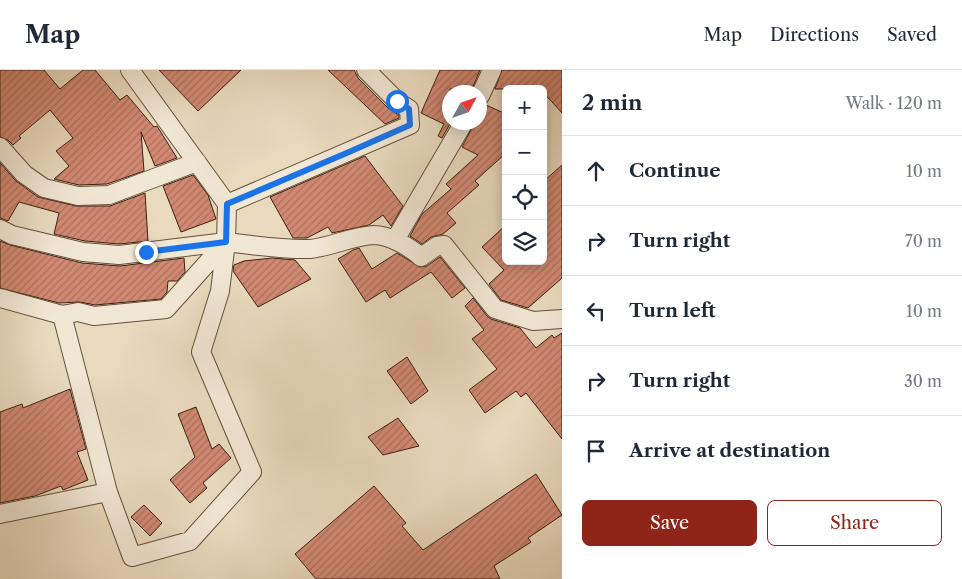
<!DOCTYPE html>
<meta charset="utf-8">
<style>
body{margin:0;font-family:"Libre Caslon Text",serif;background:#f2f2f3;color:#1f2937}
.controls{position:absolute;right:15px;top:15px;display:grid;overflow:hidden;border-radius:8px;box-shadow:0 2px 12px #0003}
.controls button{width:45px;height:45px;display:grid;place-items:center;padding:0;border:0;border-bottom:1px solid #e0e1e3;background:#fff;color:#1f2937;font:25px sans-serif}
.compass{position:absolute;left:442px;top:15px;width:45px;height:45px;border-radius:50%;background:#fff;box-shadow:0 2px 12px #0003;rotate:50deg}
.stop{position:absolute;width:15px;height:15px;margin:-11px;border:4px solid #1a73e8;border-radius:50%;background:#fff}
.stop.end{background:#1a73e8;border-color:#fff;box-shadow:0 1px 5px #0008}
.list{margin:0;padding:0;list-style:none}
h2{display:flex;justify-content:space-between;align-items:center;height:65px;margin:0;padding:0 20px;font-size:21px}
h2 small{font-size:16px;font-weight:400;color:#747a83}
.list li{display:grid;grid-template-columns:32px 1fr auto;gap:15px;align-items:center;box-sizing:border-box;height:70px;padding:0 20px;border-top:1px solid #e0e1e3}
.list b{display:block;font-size:19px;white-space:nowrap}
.list em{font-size:16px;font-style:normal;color:#747a83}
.actions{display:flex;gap:10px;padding:15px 20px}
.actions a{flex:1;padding:11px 0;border:1px solid #8f2418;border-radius:8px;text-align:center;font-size:18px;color:#8f2418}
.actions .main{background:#8f2418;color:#fff}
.icon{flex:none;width:28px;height:28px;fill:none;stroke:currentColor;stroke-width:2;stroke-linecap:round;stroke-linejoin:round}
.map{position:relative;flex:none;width:562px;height:509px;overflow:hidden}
header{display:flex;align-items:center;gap:30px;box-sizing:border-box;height:70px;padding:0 25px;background:#fff;border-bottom:1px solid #e0e1e3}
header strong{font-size:24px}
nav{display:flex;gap:28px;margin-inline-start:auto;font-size:18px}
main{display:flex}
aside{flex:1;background:#fff}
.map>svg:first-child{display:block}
.building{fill:url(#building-hatch);stroke:#3c210e}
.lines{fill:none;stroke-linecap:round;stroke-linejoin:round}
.street-casing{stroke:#674f3a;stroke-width:20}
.street{stroke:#f1e7d5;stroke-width:18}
.route{stroke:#1a73e8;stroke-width:6}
</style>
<header>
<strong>Map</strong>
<nav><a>Map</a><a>Directions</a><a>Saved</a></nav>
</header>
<main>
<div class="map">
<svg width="562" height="509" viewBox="0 0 562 509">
<defs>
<pattern id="building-hatch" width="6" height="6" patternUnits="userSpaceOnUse" patternTransform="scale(1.25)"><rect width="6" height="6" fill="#d28973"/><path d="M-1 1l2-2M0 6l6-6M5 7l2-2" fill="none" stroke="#ac705d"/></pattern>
</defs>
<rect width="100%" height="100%" fill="#e9dabe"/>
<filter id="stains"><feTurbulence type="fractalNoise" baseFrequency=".004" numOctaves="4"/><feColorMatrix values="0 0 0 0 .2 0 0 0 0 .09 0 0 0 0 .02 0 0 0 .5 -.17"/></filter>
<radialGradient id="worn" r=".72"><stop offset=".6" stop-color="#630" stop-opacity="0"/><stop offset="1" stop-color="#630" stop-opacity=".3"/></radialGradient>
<!-- building -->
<path class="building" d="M0,0H44L60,19L83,0H95L120,30L127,25L154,57L157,56L177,88L155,96L141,62L144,101L107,114L79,115L54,109L69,96L56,81L73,68L50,40L19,66L21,68L13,75L8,70L0,67Z
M159,0H241L198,41Z
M328,0H354L358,8L389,39L399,45V48L385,54Z
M440,0H480L472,19H450V52H451L442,68L438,66L444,54L421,43Z
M502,0H562V43L543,22V19H495Z
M486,35L506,44V83L475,111L479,115L447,143L456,153L443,164L431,167L422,174L410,166L422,144L451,119L446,114L478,85L462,77L475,52H480V36Z
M365,86L403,136L391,156L383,145L369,155L332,163L328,157L307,168H293L270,127Z
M0,93L16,111L38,127L76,136H110L145,123L148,171L119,174L85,171L54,164L59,143L19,132L8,151L0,148Z
M562,95V208L528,238L501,230L489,214L504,200L482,177L506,155V191H543V112Z
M193,105L208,125L216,149L181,162L163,116Z
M0,171L10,175L82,193L120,196L184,188L185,202L177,211H168L167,222L161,229L95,235L80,232L59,233L0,218Z
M359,178L372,199L397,183L420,197L427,196L440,187L465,218L452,228L431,202L390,228L385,220L366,232L338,189L353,180Z
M272,188L295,190L311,209L258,237L233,201L234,195L244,191Z
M473,228L487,246L491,249L520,258L536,278L552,265L554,268L562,263V369L526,323L521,327L516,321L485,343L469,320L497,299L472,269L484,260L465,236Z
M407,287L428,321L411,334L387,301Z
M70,319L86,379L77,382L88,410L63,420L61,416L35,426L0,433V342L22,334L23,338Z
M196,337L212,379L219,374L231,388L203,413L207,418L190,433L170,410L195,387L178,344Z
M398,348L419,376L383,385L368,367Z
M536,404L562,445L528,468L531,472L494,496L500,509H316L295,484L374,416L406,453L402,456L423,480Z
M144,435L162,453L150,466L131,447Z"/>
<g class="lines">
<!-- street casing -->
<g class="street-casing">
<path id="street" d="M130,0L227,134
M480,26L492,0
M0,77L24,104L44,118L78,126L109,125L197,92
M0,159L12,165L83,182L119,185L226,172
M395,170L464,52
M0,228L62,245
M108,422L62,245L78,242L94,246L166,239L226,172C254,175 282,180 310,179C331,177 352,166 374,165C389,165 410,177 421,187L437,176L444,175L495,239L533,251L562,249
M0,444L108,422L132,487L190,471L252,402L201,282L220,221L226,172L227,134L410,55L409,39L397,31L366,0"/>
</g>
<!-- street -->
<use href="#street" class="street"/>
</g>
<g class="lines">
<!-- route -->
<path class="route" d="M146,182L226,172L227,134L349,82L410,55L409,39L397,31"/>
</g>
<rect width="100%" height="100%" filter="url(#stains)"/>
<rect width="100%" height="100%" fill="url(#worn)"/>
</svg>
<div class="controls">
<button>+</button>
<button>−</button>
<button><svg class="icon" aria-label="locate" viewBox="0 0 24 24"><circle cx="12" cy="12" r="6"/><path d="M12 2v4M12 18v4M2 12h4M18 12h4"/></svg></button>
<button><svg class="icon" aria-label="layers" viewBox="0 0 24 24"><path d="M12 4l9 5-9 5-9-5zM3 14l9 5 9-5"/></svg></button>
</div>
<svg class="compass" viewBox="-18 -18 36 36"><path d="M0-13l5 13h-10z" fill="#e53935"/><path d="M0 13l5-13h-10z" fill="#747a83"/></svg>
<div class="stop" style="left:397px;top:31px"></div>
<div class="stop end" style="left:146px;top:182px"></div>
</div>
<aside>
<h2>2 min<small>Walk · 120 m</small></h2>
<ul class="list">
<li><svg class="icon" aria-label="ahead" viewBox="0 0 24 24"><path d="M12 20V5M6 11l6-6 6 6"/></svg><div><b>Continue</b></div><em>10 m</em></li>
<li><svg class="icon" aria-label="right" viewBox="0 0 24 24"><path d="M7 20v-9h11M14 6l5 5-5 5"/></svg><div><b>Turn right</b></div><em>70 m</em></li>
<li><svg class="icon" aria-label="left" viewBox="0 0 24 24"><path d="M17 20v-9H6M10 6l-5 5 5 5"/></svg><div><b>Turn left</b></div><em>10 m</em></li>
<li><svg class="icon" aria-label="right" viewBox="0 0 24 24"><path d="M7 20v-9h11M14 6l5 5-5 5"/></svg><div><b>Turn right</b></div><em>30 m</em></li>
<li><svg class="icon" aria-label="arrive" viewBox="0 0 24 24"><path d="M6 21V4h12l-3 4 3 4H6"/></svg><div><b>Arrive at destination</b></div></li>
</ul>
<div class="actions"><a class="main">Save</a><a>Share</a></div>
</aside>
</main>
